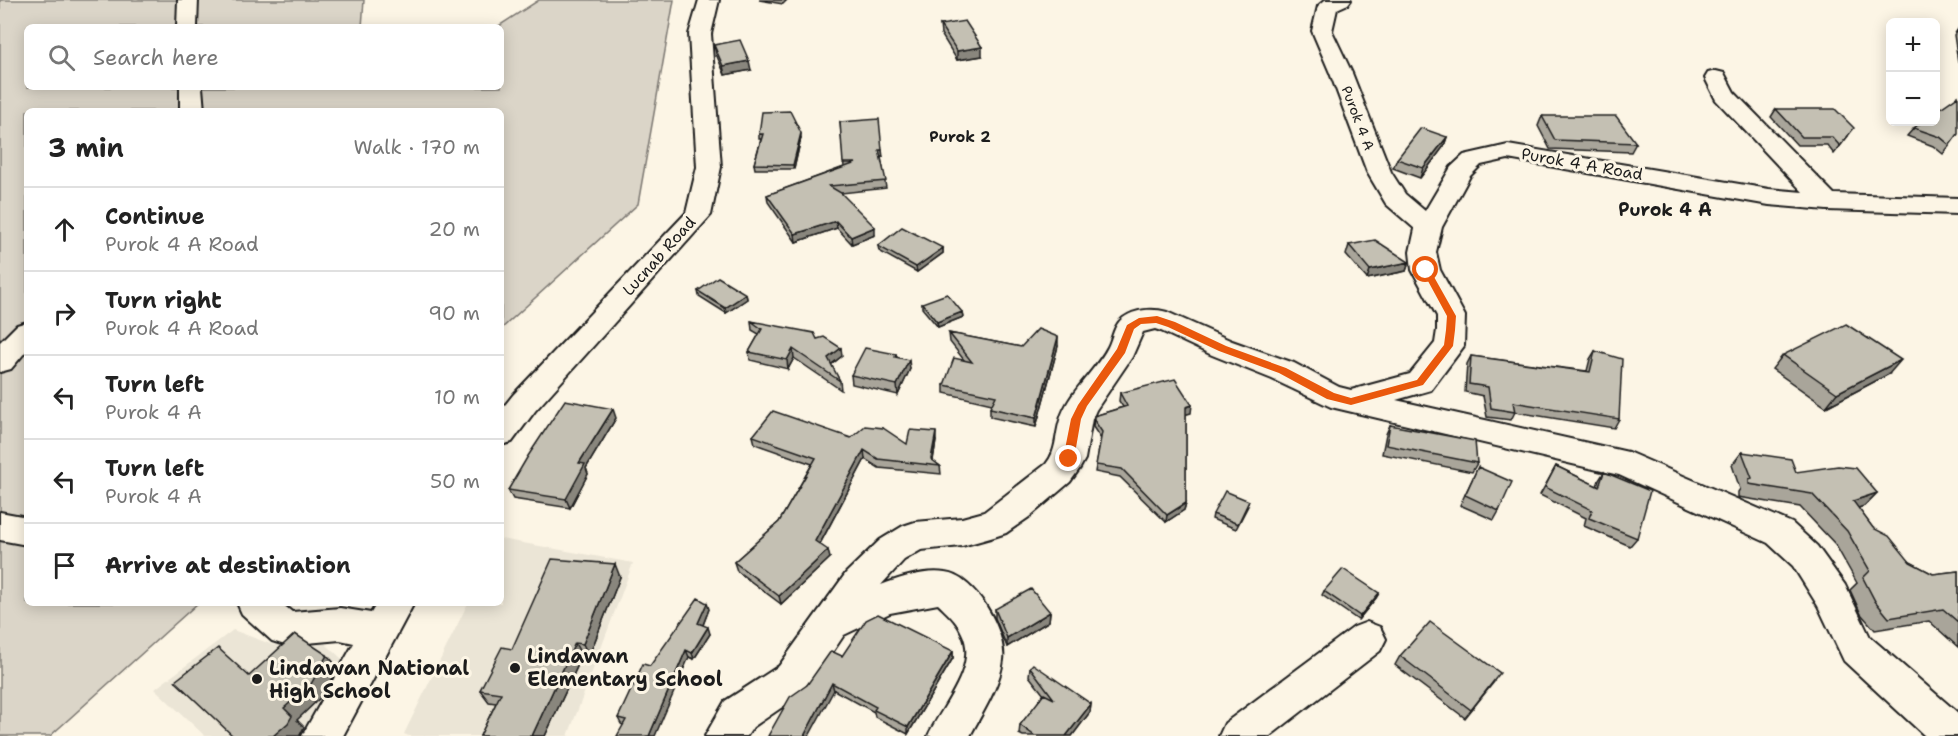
<!DOCTYPE html>
<meta charset="utf-8">
<style>
body{margin:0;font-family:"Shantell Sans",sans-serif;background:#f2f2f2;color:#222}
.controls{position:absolute;right:18px;top:18px;display:grid;overflow:hidden;border-radius:9px;box-shadow:0 3px 15px #0003}
.controls button{width:54px;height:54px;display:grid;place-items:center;padding:0;border:0;border-bottom:2px solid #e0e0e0;background:#fff;color:#222;font:30px sans-serif}
.stop{position:absolute;width:18px;height:18px;margin:-14px;border:4px solid #ea580c;border-radius:50%;background:#fff}
.stop.end{background:#ea580c;border-color:#fff;box-shadow:0 2px 6px #0008}
.list{margin:0;padding:0;list-style:none}
h2{display:flex;justify-content:space-between;align-items:center;height:78px;margin:0;padding:0 24px;font-size:26px}
h2 small{font-size:20px;font-weight:400;color:#767676}
.list li{display:grid;grid-template-columns:39px 1fr auto;gap:18px;align-items:center;box-sizing:border-box;height:84px;padding:0 24px;border-top:2px solid #e0e0e0}
.list b{display:block;font-size:22px;white-space:nowrap}
.list p{margin:0;font-size:20px;white-space:nowrap;color:#767676}
.list em{font-size:20px;font-style:normal;color:#767676}
.icon{flex:none;width:33px;height:33px;fill:none;stroke:currentColor;stroke-width:2;stroke-linecap:round;stroke-linejoin:round}
.map{position:relative;flex:none;width:1958px;height:736px;overflow:hidden}
.search{position:absolute;background:#fff;box-shadow:0 3px 15px #0003;left:24px;top:24px;width:480px;height:66px;display:flex;align-items:center;gap:15px;box-sizing:border-box;padding:0 21px;border-radius:9px;color:#767676;font-size:22px}
.panel{position:absolute;background:#fff;box-shadow:0 3px 15px #0003;left:24px;top:108px;width:480px;height:498px;border-radius:9px}
.map>svg:first-child{display:block}
.built{fill:#ebe5d6}
.green{fill:#dbd5c8;stroke:#7c7872;stroke-width:1.5}
.lines{fill:none;stroke-linecap:round;stroke-linejoin:round}
.minor-casing{stroke:#1c1c1c;stroke-width:4}
.minor{fill:#fcf5e5;fill-rule:evenodd}
.wall{fill:#a9a59a;stroke:#1c1c1c;stroke-width:1.5}
.shaded-wall{fill:#89867d;stroke:#1c1c1c;stroke-width:1.5}
.building{fill:#c4c0b3;stroke:#1c1c1c;stroke-width:1.5}
.route{fill:#ea580c}
.poi-dot{fill:#1c1c1c;stroke:#fcf5e5;stroke-width:2}
.labels{text-anchor:middle;dominant-baseline:central;stroke-width:6;stroke-linejoin:round;paint-order:stroke}
.far-street-label{font-size:14px;fill:#1c1c1c;stroke:#fcf5e5}
.far-neighbourhood-label{font-size:15px;font-weight:bold;fill:#1c1c1c;stroke:#fcf5e5}
.street-label{font-size:16px;fill:#1c1c1c;stroke:#fcf5e5}
.neighbourhood-label{font-size:18px;font-weight:bold;fill:#1c1c1c;stroke:#fcf5e5}
.near-poi-label{font-size:20px;font-weight:bold;fill:#1c1c1c;stroke:#fcf5e5;text-anchor:start}
</style>
<div class="map">
<svg width="1958" height="736" viewBox="0 0 1958 736">
<rect width="100%" height="100%" fill="#fcf5e5"/>
<filter id="ink" filterUnits="userSpaceOnUse"><feTurbulence type="fractalNoise" baseFrequency=".0167" numOctaves="2"/><feDisplacementMap in="SourceGraphic" scale="12" xChannelSelector="R" yChannelSelector="G"/><feConvolveMatrix kernelMatrix="1 2 1 2 8 2 1 2 1" color-interpolation-filters="sRGB"/></filter>
<g filter="url(#ink)">
<!-- built -->
<path class="built" d="M501,539L633,563L568,736H409L404,734L468,603H501Z
M233,630L273,645L316,635L353,669L303,736H205L155,689Z"/>
<!-- green -->
<path class="green" d="M0,0H364L362,27H27V87H501V27H497L539,0H674L638,204L501,329V111H27V603H198L50,736H0Z"/>
<g class="lines">
<!-- minor casing -->
<g class="minor-casing">
<path id="minor" d="M178,0H198L197,27H177Z
M699,0H719L711,34L721,167L711,215L535,411L512,442L501,445V410L513,395L686,213L697,167L689,34Z
M1325,0H1351L1348,4L1337,9L1332,31L1352,73L1391,172L1405,194L1425,211L1451,167L1464,155L1508,145L1769,189L1803,192L1716,100L1705,78L1708,73L1716,71L1724,73L1734,92L1834,194L1958,198V214L1827,210L1769,205L1508,159L1481,165L1470,176L1442,227L1436,252L1440,270L1465,316L1464,346L1431,390L1396,400L1628,452L1792,523L1817,546L1845,585L1870,637L1958,713V736H1925L1844,661L1818,606L1793,566L1768,543L1619,475L1331,407L1272,379L1212,355L1161,331L1155,329L1143,332L1132,357L1096,410L1092,419L1085,459L1080,468L1070,482L1029,517L1006,533L994,537L962,546L921,550L904,560L881,585C899,578 926,570 945,573C975,576 1007,632 1003,660C1000,686 982,713 970,736H928C941,707 979,667 962,633C957,621 947,613 938,604L890,613L844,635L807,690L753,727L747,736H705L725,701L779,666L846,573L880,540L903,526L915,522L962,518L984,512L1046,464C1057,451 1055,436 1060,420C1068,392 1095,372 1108,347C1113,337 1114,325 1123,318C1135,309 1153,308 1167,312L1232,341L1294,363L1339,387L1351,390L1410,374L1435,343L1437,330V316L1412,270L1410,252L1415,229L1386,204L1367,172L1330,73L1312,31L1318,6Z
M180,87H202L204,111H180Z
M27,322V350L11,369L0,372V342L17,325Z
M0,512L27,517V545L0,540Z
M237,603H281L292,612L340,608L371,613L377,603H414L343,736H302L354,643L340,640L285,645L272,641L242,614Z
M1367,622L1380,627L1386,639L1380,651L1270,736H1219L1225,723L1354,627Z"/>
</g>
<!-- minor -->
<use href="#minor" class="minor"/>
</g>
<!-- wall -->
<path class="wall" d="M759,0H787L783,4Z
M940,25L982,56L957,60L941,34Z
M1958,29V62L1954,35Z
M714,45L751,70L725,75L716,54Z
M1776,109L1848,136L1834,154L1827,145H1797L1771,117Z
M1542,116L1636,143L1631,152L1550,149L1538,126Z
M840,122L883,157H881L886,188L841,193L875,235L852,244L837,228L796,242L768,202L767,195L844,167Z
M1922,122L1950,145L1943,154L1933,146L1907,136L1914,128Z
M759,134L801,138L794,169H755L754,164L761,139H759Z
M1447,137L1444,146L1420,178L1393,168L1397,159Z
M1349,245L1409,262L1406,271L1367,279L1346,255Z
M878,246L943,248V253L917,272L879,251Z
M698,291L746,294L747,299L726,313L699,296Z
M922,303L962,312L963,317L938,327L922,308Z
M751,321L817,339L842,356L831,365L840,381L841,390L794,358L788,369L750,360L749,352L759,334L752,330Z
M949,333L1021,347L1058,346L1036,427L990,417V408L992,404L944,393V385L964,360L950,342Z
M1595,351L1619,419L1614,428L1515,412L1511,420L1487,417L1483,396L1465,392L1467,364L1471,356L1587,371L1590,359Z
M896,354L897,357L910,369L898,395L852,384L851,375Z
M1783,355L1889,374L1826,407L1772,369Z
M1120,393L1191,413L1186,414V503L1184,510L1166,522L1120,477L1095,472L1101,439L1093,427L1094,416L1123,407L1119,401Z
M616,418L586,468L588,474L570,508L513,499L508,490Z
M1390,425L1477,463L1472,472L1382,454L1386,434Z
M753,436L851,438L907,444L936,441L933,461L940,466L941,474L879,468L865,459L820,544L830,558L781,604L737,571L734,562L779,522L812,464L755,444Z
M1742,452L1796,472L1877,493L1864,506L1858,508L1873,528L1910,562L1933,574L1958,571V647L1929,621L1875,630L1861,614L1850,590L1857,583L1835,544L1800,507L1738,497V492L1740,489L1732,465Z
M1556,466L1597,486L1599,480L1604,472L1637,538L1630,546L1584,526L1586,518L1540,495Z
M1478,467L1499,511L1494,520L1460,505Z
M1248,506L1236,529L1212,519L1213,514Z
M620,577L589,656H582L545,736H480L496,703L489,702L480,690L512,649Z
M1324,591L1379,593L1376,598L1358,620L1322,595Z
M709,609L703,625L710,634L694,659L689,657L623,725L621,724L618,718L650,666Z
M995,609L1050,612L1049,621L1007,647L995,618Z
M953,651V658L908,734L875,717L874,712L834,690L807,685L842,656Z
M1400,656L1494,682L1465,718L1395,665Z
M1030,667L1091,704L1090,712L1072,736H1023L1019,734L1020,725L1044,695L1029,676Z"/>
<!-- shaded-wall -->
<path class="shaded-wall" d="M982,47V56L957,60V51Z
M749,61L751,70L725,75L723,66Z
M801,133V138L794,169L793,165Z
M1447,137L1444,146L1420,178L1423,168Z
M879,150H882L883,157H880Z
M836,221L837,228L796,242L795,234Z
M875,227V235L852,244L851,237Z
M943,248V253L917,272L916,267Z
M1409,262L1406,271L1367,279L1370,270Z
M746,294L747,299L726,313L725,308Z
M962,312L963,317L938,327L937,322Z
M1058,337V346L1036,427V418Z
M841,348L842,356L829,366L828,358Z
M793,349L794,358L788,369L787,360Z
M909,360L910,369L898,395L897,385Z
M1901,360L1889,374L1826,407L1837,393Z
M1192,405L1191,413L1184,415L1186,407Z
M613,409L616,418L586,468L588,474L570,508L566,499L579,463Z
M936,432V441L932,465L931,459Z
M864,450L865,459L817,549L815,541Z
M1877,493L1864,506L1841,514L1853,501Z
M1186,503L1184,510L1166,522L1167,515Z
M828,550L830,558L781,604L779,596Z
M615,564L620,577L589,656L583,644Z
M1379,593L1376,598L1358,620L1360,616Z
M707,603L709,609L701,630L698,623Z
M1050,612L1049,621L1007,647V638Z
M708,627L710,634L694,659L692,653Z
M575,643L582,656L545,736H532Z
M686,650L689,657L655,736H649Z
M953,651V658L908,734V727Z
M327,655L338,667L322,696L297,720L304,727L300,735L299,736H273L284,708Z
M832,683L834,690L809,736H804Z
M1091,704L1090,712L1072,736H1066Z"/>
<!-- building -->
<path class="building" d="M965,21L982,47L957,51L940,25Z
M740,40L749,61L723,66L714,45Z
M1958,96V134L1950,145L1940,137L1914,128L1922,122H1935V112Z
M1776,109H1835L1854,128L1840,146L1832,137H1802Z
M790,111L801,133L793,165L754,164L763,134H759L762,112Z
M1542,116H1616L1636,143L1555,140Z
M879,119L882,150H879L886,181L829,186L841,193L875,227L851,237L836,221L795,234L767,195L856,163H843L840,122Z
M1421,128L1447,137L1423,168L1397,159Z
M902,227L943,248L916,267L878,246Z
M1375,240L1409,262L1370,270L1349,245Z
M718,277L746,294L725,308L698,291Z
M947,294L962,312L937,322L922,303Z
M751,321L814,333L817,339L824,337L841,348L828,358L840,381L793,349L787,360L749,352L762,329Z
M1846,324L1901,360L1837,393L1783,355Z
M1038,329L1058,337L1036,418L990,408L996,396L944,385L954,358L972,362L949,333L1021,347Z
M865,348L896,354L895,357L909,360L897,385L851,375Z
M1595,351L1622,359L1619,419L1513,402L1515,412L1491,408L1488,387L1469,384L1471,356L1590,372Z
M1175,379L1192,405L1186,407V503L1167,515L1122,469L1096,465L1102,432L1094,420V416L1127,406L1120,393Z
M565,400L613,409L579,463L585,464L566,499L508,490L528,456Z
M773,411L851,438L865,426L883,428L907,444L910,430L936,432L931,459L940,466L878,459L864,450L815,541L828,550L779,596L734,562L779,522L816,458L753,436Z
M1390,425L1475,441L1477,463L1386,445Z
M1742,452L1791,459L1796,472L1838,466L1856,468L1877,493L1853,501L1873,528L1889,536L1910,562L1933,574L1958,571V622L1943,609L1889,618L1875,601L1863,578L1870,571L1847,531L1812,494L1749,484V479L1752,478Z
M1556,466L1599,487L1604,472L1650,491L1637,538L1589,518L1592,510L1545,487Z
M1478,467L1512,482L1499,511L1465,495Z
M1225,491L1249,501L1238,524L1213,514Z
M552,559L615,564L583,644L575,643L532,736H480L501,693L480,690L502,647L512,649Z
M1343,569L1379,593L1360,616L1324,591Z
M1031,589L1050,612L1007,638L995,609Z
M698,598L707,603L698,623L708,627L692,653L686,650L649,736H617L626,720L618,718L643,664L650,666Z
M878,614L953,651L908,727L874,710L876,707L832,683L804,736H768L790,697L807,685L831,651L842,656L866,620Z
M1430,622L1500,673L1471,710L1400,656Z
M295,634L327,655L311,684L284,708L292,716L288,723L273,736H233L175,681L218,648L249,676Z
M1033,664L1091,704L1066,736H1035L1020,725L1044,694L1054,699L1030,667Z"/>
</g>
<!-- route -->
<path class="route" d="M1423,268H1429L1456,316L1455,330L1453,346L1423,385L1351,405L1327,399L1279,373L1219,351L1168,327L1156,323L1141,324L1134,329L1125,353L1087,406L1081,419L1074,459L1072,462H1065L1063,459L1071,419L1078,405L1117,349L1127,325L1139,318L1157,316L1175,322L1226,346L1286,368L1334,393L1351,398L1417,380L1444,345L1446,330L1447,316L1422,270Z"/>
<!-- markers -->
<g class="poi-dot">
<circle cx="515" cy="668" r="6"/>
<circle cx="257" cy="679" r="6"/>
</g>
<g class="labels">
<!-- far-street labels -->
<g class="far-street-label">
<text transform="translate(1358 118) rotate(69)">Purok 4 A</text>
</g>
<!-- far-neighbourhood labels -->
<g class="far-neighbourhood-label">
<text x="960" y="137">Purok 2</text>
</g>
<!-- street labels -->
<g class="street-label">
<text transform="translate(1582 164) rotate(10)">Purok 4 A Road</text>
<text transform="translate(659 256) rotate(-48)">Lucnab Road</text>
</g>
<!-- neighbourhood labels -->
<g class="neighbourhood-label">
<text x="1665" y="210">Purok 4 A</text>
</g>
<!-- near-poi labels -->
<g class="near-poi-label">
<text x="527" y="656">Lindawan<tspan x="527" dy="23">Elementary School</tspan></text>
<text x="269" y="668">Lindawan National<tspan x="269" dy="23">High School</tspan></text>
</g>
</g>
</svg>
<div class="controls">
<button>+</button>
<button>−</button>
</div>
<div class="stop" style="left:1426px;top:270px"></div>
<div class="stop end" style="left:1069px;top:459px"></div>
<div class="search"><svg class="icon" aria-label="search" viewBox="0 0 24 24"><circle cx="10" cy="10" r="6"/><path d="M15 15l6 6"/></svg>Search here</div>
<section class="panel">
<h2>3 min<small>Walk · 170 m</small></h2>
<ul class="list">
<li><svg class="icon" aria-label="ahead" viewBox="0 0 24 24"><path d="M12 20V5M6 11l6-6 6 6"/></svg><div><b>Continue</b><p>Purok 4 A Road</p></div><em>20 m</em></li>
<li><svg class="icon" aria-label="right" viewBox="0 0 24 24"><path d="M7 20v-9h11M14 6l5 5-5 5"/></svg><div><b>Turn right</b><p>Purok 4 A Road</p></div><em>90 m</em></li>
<li><svg class="icon" aria-label="left" viewBox="0 0 24 24"><path d="M17 20v-9H6M10 6l-5 5 5 5"/></svg><div><b>Turn left</b><p>Purok 4 A</p></div><em>10 m</em></li>
<li><svg class="icon" aria-label="left" viewBox="0 0 24 24"><path d="M17 20v-9H6M10 6l-5 5 5 5"/></svg><div><b>Turn left</b><p>Purok 4 A</p></div><em>50 m</em></li>
<li><svg class="icon" aria-label="arrive" viewBox="0 0 24 24"><path d="M6 21V4h12l-3 4 3 4H6"/></svg><div><b>Arrive at destination</b></div></li>
</ul>
</section>
</div>
